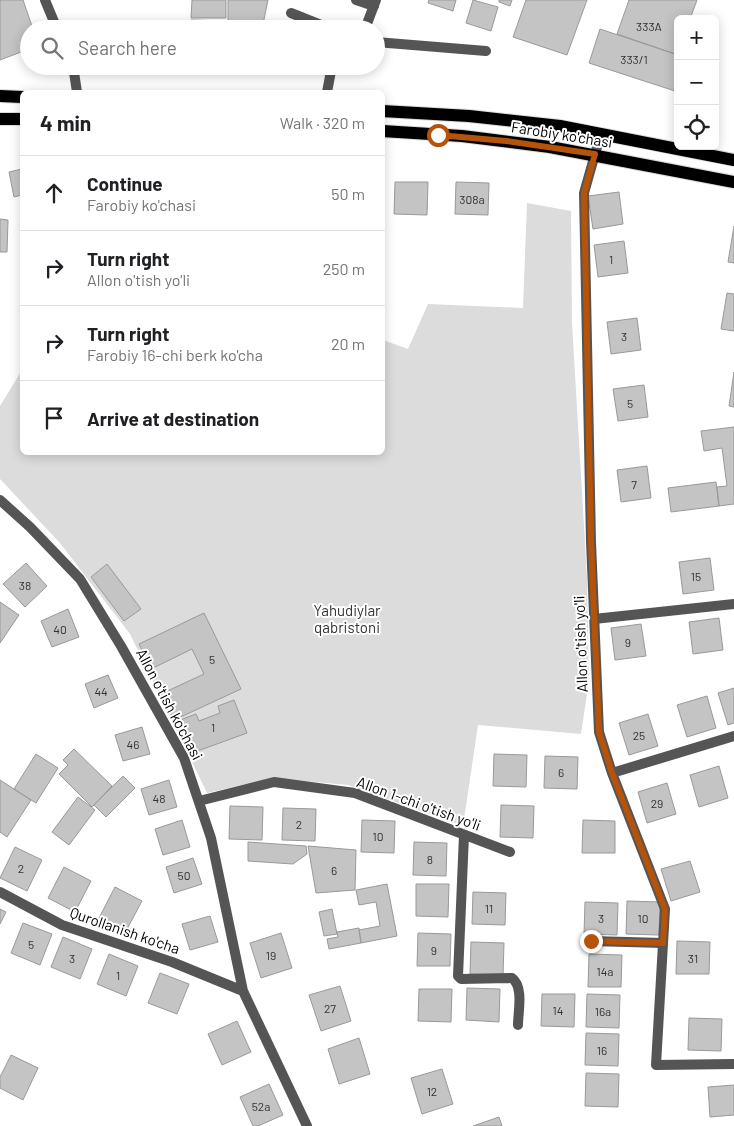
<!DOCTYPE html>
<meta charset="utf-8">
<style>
body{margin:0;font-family:Barlow,sans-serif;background:#f2f2f2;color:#202124}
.controls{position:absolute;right:15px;top:15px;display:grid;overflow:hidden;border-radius:8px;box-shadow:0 2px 12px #0003}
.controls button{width:45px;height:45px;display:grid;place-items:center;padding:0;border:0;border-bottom:1px solid #e0e0e0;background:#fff;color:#202124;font:25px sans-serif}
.stop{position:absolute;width:15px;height:15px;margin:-11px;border:4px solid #b45309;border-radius:50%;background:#fff}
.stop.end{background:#b45309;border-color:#fff;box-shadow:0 1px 5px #0008}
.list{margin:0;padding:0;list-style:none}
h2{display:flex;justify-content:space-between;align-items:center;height:65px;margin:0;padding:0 20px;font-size:21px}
h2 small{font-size:16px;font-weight:400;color:#757577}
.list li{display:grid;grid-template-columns:32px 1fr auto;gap:15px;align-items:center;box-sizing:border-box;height:75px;padding:0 20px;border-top:1px solid #e0e0e0}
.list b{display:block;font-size:19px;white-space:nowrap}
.list p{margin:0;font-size:16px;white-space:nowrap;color:#757577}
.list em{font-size:16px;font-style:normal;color:#757577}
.icon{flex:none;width:28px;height:28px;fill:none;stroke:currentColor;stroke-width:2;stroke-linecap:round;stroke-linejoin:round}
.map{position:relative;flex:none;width:734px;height:1126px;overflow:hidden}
.search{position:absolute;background:#fff;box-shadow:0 2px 12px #0003;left:20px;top:20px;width:365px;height:55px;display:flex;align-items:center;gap:12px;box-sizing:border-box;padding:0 18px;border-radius:28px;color:#757577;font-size:19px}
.panel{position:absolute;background:#fff;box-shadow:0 2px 12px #0003;left:20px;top:90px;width:365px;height:365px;border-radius:8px}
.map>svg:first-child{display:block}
.green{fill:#dcdcdc}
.building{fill:#c4c4c4;stroke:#999}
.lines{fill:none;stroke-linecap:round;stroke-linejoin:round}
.primary-casing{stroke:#dbdbdb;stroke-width:14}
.service{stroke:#555;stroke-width:10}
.minor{stroke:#555;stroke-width:10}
.primary{stroke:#000;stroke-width:12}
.route{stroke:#b45309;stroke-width:6}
.labels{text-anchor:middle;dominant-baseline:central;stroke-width:4;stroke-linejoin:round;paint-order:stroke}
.number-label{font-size:12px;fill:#313131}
.street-label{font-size:15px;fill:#000;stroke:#fff}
.park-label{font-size:15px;fill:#333;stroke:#fff}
</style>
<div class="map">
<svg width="734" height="1126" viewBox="0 0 734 1126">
<rect width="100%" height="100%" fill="#fff"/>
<!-- green -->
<path class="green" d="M527,203L571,211L572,323L587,577L589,680L581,734L478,725L463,826L348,785L272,778L207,793L130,634L60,543L0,479V406L22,370V452H382L383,340L408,349L428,304L523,308Z"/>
<!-- building -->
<path class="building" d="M0,0H23L33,29H29V49L0,60Z
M192,0H226V18H191Z
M228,0H268L262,29H228Z
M429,0H456L453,11L428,3Z
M473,0L498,7L491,31L466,23Z
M499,0H512L510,6L499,2Z
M526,0H587L567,55L513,37Z
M629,0H697L690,19H678V55L617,34Z
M191,20L226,21V29H192Z
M600,29L678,55V92L589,63Z
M228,66H307V73L228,68Z
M22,169V195L14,197L9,172Z
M395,182H428L427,215L394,214Z
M456,182L489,183L488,215L455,214Z
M619,192L623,224L593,229L588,196Z
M0,219L8,220L7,252H0Z
M734,226V263L728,262Z
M624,241L628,273L598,277L594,245Z
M727,293L734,294V331L721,329Z
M637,318L641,350L611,354L607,322Z
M734,372V407L729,406Z
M644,385L648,417L618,421L613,389Z
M734,427V504L719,506L717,487L727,486L722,448L704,451L701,431Z
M647,466L651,498L621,502L617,470Z
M716,482L719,506L671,512L668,488Z
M710,558L714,590L683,594L679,562Z
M26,563L47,586L25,607L3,584Z
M107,564L141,609L124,621L91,577Z
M0,602L19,615L0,643Z
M68,609L79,637L52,647L41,621Z
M204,613L241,689L174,720L161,694L204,674L192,649L151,669L139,644Z
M719,618L723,650L693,654L689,622Z
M641,624L646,656L615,660L611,628Z
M108,675L118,698L94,708L85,684Z
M734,688V723L728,725L718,693Z
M707,696L716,728L687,737L677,705Z
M234,700L247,733L192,753L180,720L196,714L199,721L220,713L218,706Z
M648,714L658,746L629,755L619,723Z
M142,727L150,754L123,761L115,735Z
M74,749L112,786L92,807L59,774L68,765L63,760Z
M36,754L58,768L36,803L14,789Z
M494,754L527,755L526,787L493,786Z
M545,756L578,757L577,789L544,788Z
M719,766L728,798L699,807L690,775Z
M123,776L135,788L106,817L94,805Z
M0,780L31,800L7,837L0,832Z
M169,780L177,807L149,815L141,789Z
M667,783L676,814L647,823L638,792Z
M78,797L95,810L69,845L52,832Z
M501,805L534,806L533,838L500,837Z
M230,806L263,807L262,840L229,839Z
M283,808L316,809L315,841L282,840Z
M182,820L190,847L163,855L155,829Z
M362,820L395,821L394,853L361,852Z
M583,820L615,821V853H582Z
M248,842L306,846L307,854L293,864L248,861Z
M414,842L447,843L446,876L413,875Z
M308,846L356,850L355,890L316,893Z
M15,847L42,860L27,891L0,878Z
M193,858L202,884L174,893L166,867Z
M690,861L700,892L671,901L661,869Z
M64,867L91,881L75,912L48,898Z
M387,884L397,936L361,943L359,930L380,926L376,902L359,905L356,890Z
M416,884H449L448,917L416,916Z
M115,887L142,901L126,931L99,918Z
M473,892L506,893L505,925L472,924Z
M627,901L660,902L659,935L626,934Z
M585,902L618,903L617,935L584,934Z
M0,909L6,912L0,924Z
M332,909L337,934L324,936L319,912Z
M210,916L218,942L190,950L182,924Z
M23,923L52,934L40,965L11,953Z
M359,928L361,943L329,949L327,939L338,937L337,932Z
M281,933L292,968L261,978L250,943Z
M418,933L451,934L450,966H417Z
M63,937L92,949L80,979L51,967Z
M677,941L710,942L709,974H676Z
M471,942L504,943L503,975L470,974Z
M109,954L138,966L126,996L97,984Z
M589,954L622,955L621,987H588Z
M160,973L189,984L177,1014L148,1003Z
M340,986L351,1021L321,1031L309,995Z
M467,988L500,989L499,1022L466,1020Z
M419,989H452L451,1022L418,1021Z
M542,994H575L574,1027L541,1026Z
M587,994L620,995L619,1028L586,1027Z
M689,1018L722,1019L721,1051L688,1050Z
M237,1021L251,1052L222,1065L208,1034Z
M586,1033L619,1034L618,1066L585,1065Z
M359,1038L370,1074L339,1084L328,1049Z
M11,1055L38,1068L23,1100L0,1088V1077Z
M442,1069L453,1104L422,1114L411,1078Z
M586,1073L619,1074L618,1107L585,1106Z
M269,1084L283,1115L258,1126H253L240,1097Z
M734,1085V1115L710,1117L708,1087Z
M499,1117L502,1126H473Z"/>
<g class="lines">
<!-- primary casing -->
<g class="primary-casing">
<path id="primary" d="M0,96L22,97
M382,111L469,116L560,126L734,160
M0,119H22
M382,131L462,136L550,147L734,182"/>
</g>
<!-- service -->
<path class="service" d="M356,0L374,6
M291,13L331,29
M376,42L486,51
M591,941L663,943"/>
<!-- minor -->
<path class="minor" d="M45,0L57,29
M365,29L376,0
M73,66L77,92
M327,92L332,66
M601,133L584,193L591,542L599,732L612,773L665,909L656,1065L734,1064
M0,500L30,527L80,579L121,646L184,758L211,838L243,991L307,1126
M594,619L734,604
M612,773L734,736
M199,801L274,782L355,793L510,852
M464,835L458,976L461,979L512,978C524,987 518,1012 518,1025
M0,892L62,925L172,962L243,991"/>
<!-- primary -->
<use href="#primary" class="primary"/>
</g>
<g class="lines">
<!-- route -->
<path class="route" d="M438,135L506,141L595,154L584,193L591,542L599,732L612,773L665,909L663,943L591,941"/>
</g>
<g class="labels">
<!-- number labels -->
<g class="number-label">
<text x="649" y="26">333A</text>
<text x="634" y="59">333/1</text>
<text x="472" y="199">308a</text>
<text x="611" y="259">1</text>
<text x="624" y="336">3</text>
<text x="630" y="403">5</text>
<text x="634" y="484">7</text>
<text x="696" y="576">15</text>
<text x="25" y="585">38</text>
<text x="60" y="629">40</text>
<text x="628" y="642">9</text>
<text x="212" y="659">5</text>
<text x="101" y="691">44</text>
<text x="213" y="727">1</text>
<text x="639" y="735">25</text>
<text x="133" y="744">46</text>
<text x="561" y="772">6</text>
<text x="159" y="798">48</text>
<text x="657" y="803">29</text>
<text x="299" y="824">2</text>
<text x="378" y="836">10</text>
<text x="430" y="859">8</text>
<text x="21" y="868">2</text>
<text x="334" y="870">6</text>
<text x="184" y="875">50</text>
<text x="489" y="908">11</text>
<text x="601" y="918">3</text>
<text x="643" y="918">10</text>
<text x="31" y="944">5</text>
<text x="434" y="950">9</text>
<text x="271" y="955">19</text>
<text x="72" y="958">3</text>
<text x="693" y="958">31</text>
<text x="605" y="971">14a</text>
<text x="118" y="975">1</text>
<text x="330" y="1008">27</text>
<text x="558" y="1010">14</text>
<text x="603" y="1011">16a</text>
<text x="602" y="1050">16</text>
<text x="432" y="1091">12</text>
<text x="261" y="1106">52a</text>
</g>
<!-- street labels -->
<g class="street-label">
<text transform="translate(562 134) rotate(9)">Farobiy ko'chasi</text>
<text transform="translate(580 644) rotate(-92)">Allon o'tish yo'li</text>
<text transform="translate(170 704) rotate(62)">Allon o'tish ko'chasi</text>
<text transform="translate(419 803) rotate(20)">Allon 1-chi o'tish yo'li</text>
<text transform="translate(125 930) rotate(19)">Qurollanish ko'cha</text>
</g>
<!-- park labels -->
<g class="park-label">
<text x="347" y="610">Yahudiylar<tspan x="347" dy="17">qabristoni</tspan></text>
</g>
</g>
</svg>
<div class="controls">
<button>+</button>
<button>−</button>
<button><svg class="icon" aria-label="locate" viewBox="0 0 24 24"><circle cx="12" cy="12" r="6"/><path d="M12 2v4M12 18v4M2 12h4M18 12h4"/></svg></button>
</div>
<div class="stop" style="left:438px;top:135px"></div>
<div class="stop end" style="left:591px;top:941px"></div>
<div class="search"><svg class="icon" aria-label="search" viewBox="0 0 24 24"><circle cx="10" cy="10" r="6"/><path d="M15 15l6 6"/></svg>Search here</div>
<section class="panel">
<h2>4 min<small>Walk · 320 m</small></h2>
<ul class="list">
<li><svg class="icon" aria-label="ahead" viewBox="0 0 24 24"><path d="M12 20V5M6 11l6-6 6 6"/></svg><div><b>Continue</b><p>Farobiy ko'chasi</p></div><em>50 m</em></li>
<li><svg class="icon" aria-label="right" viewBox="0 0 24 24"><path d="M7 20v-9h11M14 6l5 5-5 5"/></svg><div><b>Turn right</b><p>Allon o'tish yo'li</p></div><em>250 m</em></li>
<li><svg class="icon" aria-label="right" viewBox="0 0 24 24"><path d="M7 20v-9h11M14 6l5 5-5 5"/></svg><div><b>Turn right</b><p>Farobiy 16-chi berk ko'cha</p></div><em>20 m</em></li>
<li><svg class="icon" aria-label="arrive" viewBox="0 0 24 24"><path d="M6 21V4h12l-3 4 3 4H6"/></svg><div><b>Arrive at destination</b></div></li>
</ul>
</section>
</div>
